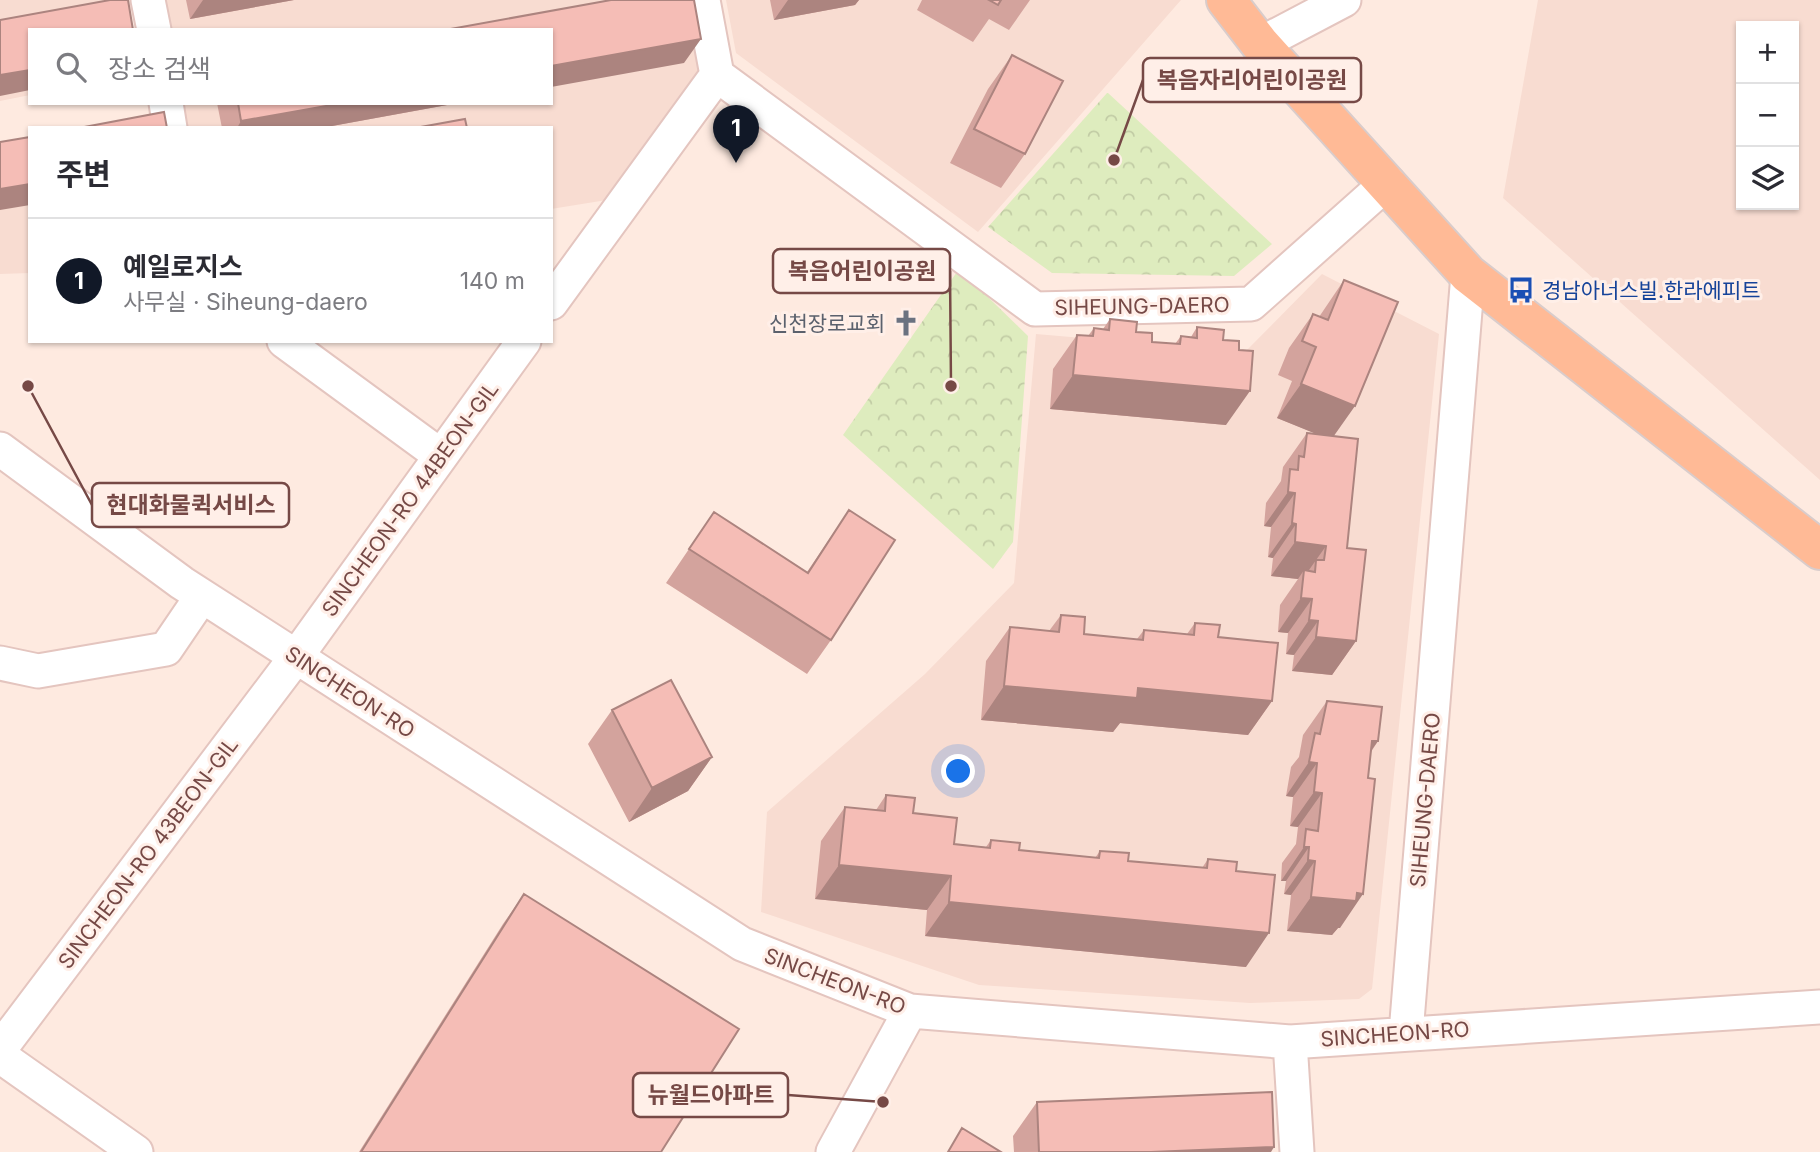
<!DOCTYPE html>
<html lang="ko">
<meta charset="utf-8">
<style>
body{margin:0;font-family:Inter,"Noto Sans KR",sans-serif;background:#f2f2f3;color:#2b2b33}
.controls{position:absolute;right:21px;top:21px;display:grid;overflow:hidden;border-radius:0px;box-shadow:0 2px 5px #0004}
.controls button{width:63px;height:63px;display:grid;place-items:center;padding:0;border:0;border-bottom:2px solid #e1e1e2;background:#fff;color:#2b2b33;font:35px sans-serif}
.you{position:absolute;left:959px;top:772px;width:24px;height:24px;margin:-18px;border:5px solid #fff;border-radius:50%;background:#1a73e8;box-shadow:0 0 0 10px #1a73e833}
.badge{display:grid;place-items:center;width:46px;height:46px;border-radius:50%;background:#111827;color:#fff;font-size:23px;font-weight:700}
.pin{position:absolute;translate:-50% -58px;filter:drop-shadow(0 2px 4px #0008)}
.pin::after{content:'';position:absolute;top:37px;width:24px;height:21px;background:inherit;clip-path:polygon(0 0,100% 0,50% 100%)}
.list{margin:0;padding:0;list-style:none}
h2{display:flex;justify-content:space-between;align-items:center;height:91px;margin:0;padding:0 28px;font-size:30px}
h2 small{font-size:23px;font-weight:400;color:#7c7c81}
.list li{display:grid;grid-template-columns:46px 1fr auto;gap:21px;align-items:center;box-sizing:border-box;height:126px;padding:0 28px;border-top:2px solid #e1e1e2}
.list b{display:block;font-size:26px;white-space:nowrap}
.list p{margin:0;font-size:23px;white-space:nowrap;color:#7c7c81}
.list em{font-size:23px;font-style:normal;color:#7c7c81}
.icon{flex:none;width:38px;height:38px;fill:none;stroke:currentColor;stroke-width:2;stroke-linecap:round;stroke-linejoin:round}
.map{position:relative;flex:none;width:1820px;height:1152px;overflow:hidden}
.search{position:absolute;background:#fff;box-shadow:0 2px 5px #0004;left:28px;top:28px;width:525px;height:77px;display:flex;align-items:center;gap:18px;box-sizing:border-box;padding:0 24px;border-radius:0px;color:#7c7c81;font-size:26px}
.panel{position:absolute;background:#fff;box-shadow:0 2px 5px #0004;left:28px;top:126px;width:525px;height:217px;border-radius:0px}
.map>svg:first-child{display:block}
.residential{fill:#f8dcd1;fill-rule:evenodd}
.forest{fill:url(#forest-crowns)}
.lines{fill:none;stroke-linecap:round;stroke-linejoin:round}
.minor-casing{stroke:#e4c5bf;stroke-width:37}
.major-casing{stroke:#d9cccb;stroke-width:42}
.minor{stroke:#fff;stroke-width:33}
.major{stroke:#ffba96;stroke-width:38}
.wall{fill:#d3a39d}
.shaded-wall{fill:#ac847f}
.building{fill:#f5bdb6;stroke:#ac847f;stroke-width:2}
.labels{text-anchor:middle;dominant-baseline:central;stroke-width:6;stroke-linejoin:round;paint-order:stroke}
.transit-label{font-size:21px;fill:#164399;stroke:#ffefe8;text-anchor:start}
.street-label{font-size:21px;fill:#764946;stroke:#ffefe8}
.worship-label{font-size:21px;fill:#5b616d;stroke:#ffefe8;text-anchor:end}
.leader{fill:none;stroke:#764946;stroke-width:2.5}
.callout-dot{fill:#764946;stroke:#ffefe8;stroke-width:2.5}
.callout{fill:#ffefe8;stroke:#764946;stroke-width:2.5}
.callout-label{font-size:23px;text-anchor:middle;font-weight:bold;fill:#764946}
</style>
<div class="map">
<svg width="1820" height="1152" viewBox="0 0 1820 1152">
<defs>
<pattern id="forest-crowns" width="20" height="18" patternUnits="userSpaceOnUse" patternTransform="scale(1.75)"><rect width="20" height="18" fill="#deecbe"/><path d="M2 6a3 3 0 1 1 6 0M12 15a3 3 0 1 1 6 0" fill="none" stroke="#c2cca5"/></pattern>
</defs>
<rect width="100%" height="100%" fill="#feeae0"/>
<!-- residential -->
<path class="residential" d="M0,0H124L30,30V95L0,101Z
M165,0H689L702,72L619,198L551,209V128H185L181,103H551V30H169Z
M726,0H1181L978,232L736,53Z
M1538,0H1820V480L1503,198ZM1741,26H1794V205H1741Z
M30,139V273L0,274V144Z
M1322,274L1439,334L1372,989L1359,999L1250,1003L979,985L761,912L767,812L925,674L1014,583L1036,334L1245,352Z"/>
<!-- forest -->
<path class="forest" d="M1107,93H1108L1272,244L1234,276L1052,273L988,227Z
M959,269L1028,336L1013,542L993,569L843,435Z"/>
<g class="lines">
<!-- minor casing -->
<g class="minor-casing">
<path id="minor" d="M148,0L154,30
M1260,44L1344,0
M717,75L1035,309L1251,304L1388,182
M166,103L170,128
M551,303L717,75L703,0
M284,341L441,456
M0,449L182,583L742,944L910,1011L1290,1042L1820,1007
M0,663L38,671L166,649L202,596
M1406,1033L1468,274
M1290,1042L1297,1152
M0,1049L296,657L524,341
M0,1056L136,1152
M833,1152L910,1011"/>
</g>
<!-- major casing -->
<g class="major-casing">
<path id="major" d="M1226,0L1260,44L1468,274L1820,550"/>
</g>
<!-- minor -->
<use href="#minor" class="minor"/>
<!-- major -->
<use href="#major" class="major"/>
</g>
<!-- wall -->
<path class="wall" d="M186,0H294L190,19Z
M770,0H859L855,5L774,20Z
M922,0H1030L1009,30L989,19L973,42L917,10Z
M1012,55L1025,154L1001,188L950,163L988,89Z
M217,103H458L321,128H222Z
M1344,280L1334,436L1356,641L1332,675L1292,671L1294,655L1286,654L1288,633L1278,632L1280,605L1298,579L1271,576L1273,558L1268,557L1271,527L1264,526L1266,503L1281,481L1283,467L1307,433L1317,434L1277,418L1292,381L1278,375L1289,348L1313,314L1319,317Z
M1110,319L1152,342L1175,344L1181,336L1191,337L1197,327L1223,340L1226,425L1050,409L1053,369L1077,335L1088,336L1094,328L1103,329Z
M849,510L831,640L807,674L666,583L714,512L807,572Z
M1061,615L1084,634L1137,639L1144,630L1187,634L1195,623L1218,637L1272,701L1248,735L1120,723L1113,732L981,720L986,661L1010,627L1049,631Z
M1327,701L1378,741L1371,752L1340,928H1338L1332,935L1287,931L1291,895L1284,894L1286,881H1281L1282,863L1296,844L1298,827L1290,826L1293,797L1286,796L1291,767L1299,757L1303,735Z
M612,710L712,757L688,791L629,822L588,744Z
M886,795L913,813L954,844L986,847L991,840L1019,850L1095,858L1100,851L1128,861L1202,868L1208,859L1236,871L1246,967L925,936L927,910L815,899L821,841L845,807L876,810Z
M524,894L661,1152H359L503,924Z
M1037,1102L1271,1152H1014L1013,1136Z"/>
<!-- shaded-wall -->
<path class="shaded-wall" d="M203,0H294L190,19Z
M788,0H859L855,5L774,20Z
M701,39L684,63L551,87V66Z
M30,70V90L0,96V75Z
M343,103H458L321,128H237L241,121Z
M30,184V205L0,210V189Z
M1073,375L1250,391L1226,425L1050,409Z
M1301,384L1355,406L1331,440L1277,418Z
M1288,492L1295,493L1271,527L1264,526Z
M1292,523L1296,524L1273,558L1268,557Z
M1295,542L1326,546L1304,577V570L1298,579L1271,576Z
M1301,598L1312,599L1288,633L1278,632Z
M1309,620L1318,621L1294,655L1286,654Z
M1316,637L1356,641L1332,675L1292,671Z
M1004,686L1138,688L1272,701L1248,735L1120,723L1113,732L981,720Z
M1372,741H1378L1354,775Z
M712,757L688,791L629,822L652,788Z
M1309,762L1317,763L1293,797L1286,796Z
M1314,792L1322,793L1298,827L1290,826Z
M1304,847H1309L1286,881H1281Z
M1308,860L1315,861L1291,895L1284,894Z
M839,865L951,876L927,910L815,899Z
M1357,893L1363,894L1340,928H1338L1332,935L1287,931L1311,897Z
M949,902L1269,933L1246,967L925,936Z
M1274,1147L1271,1152H1151Z"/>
<!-- building -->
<path class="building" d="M110,0H128L133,30H30V70L0,75V20Z
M611,0H694L701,39L551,66V30H445Z
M989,0H1001L998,5Z
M1012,55L1063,81L1025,154L974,129Z
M238,103H343L241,121Z
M164,112L167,128H79Z
M465,119L467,128H415Z
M30,137V184L0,189V142Z
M1344,280L1398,302L1355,406L1301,384L1316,347L1302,341L1313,314L1328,320Z
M1110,319L1137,322L1136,332L1152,333V342L1180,344L1181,336L1197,338V327L1224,330L1223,340L1239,341V350L1253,351L1250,391L1073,375L1077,335L1093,336L1094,328L1109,330Z
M1307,433L1358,439L1347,548L1366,550L1356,641L1316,637L1318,621L1309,620L1312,599L1301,598L1304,570L1315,572L1316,560H1324L1326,546L1295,542L1296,524L1292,523L1295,493L1288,492L1290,469L1298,470L1299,456L1304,457Z
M849,510L895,540L831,640L689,549L714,512L808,573Z
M1061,615L1085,617L1084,634L1143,640L1144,630L1194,635L1195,623L1220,625L1218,637L1278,643L1272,701L1138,688L1137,698L1004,686L1010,627L1059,632Z
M671,680L712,757L652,788L612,710Z
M1327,701L1382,707L1378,741H1372L1368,778L1375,779L1363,894L1357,893L1356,901L1311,897L1315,861L1308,860L1309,847H1304L1306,829L1318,831L1322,793L1314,792L1317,763L1309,762L1315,733L1320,734Z
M886,795L915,798L913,813L957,818L954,844L990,848L991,840L1020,843L1019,850L1099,858L1100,851L1129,853L1128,861L1207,868L1208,859L1237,862L1236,871L1275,875L1269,933L949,902L951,876L839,865L845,807L885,811Z
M524,894L739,1029L661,1152H361Z
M1272,1092L1274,1147L1151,1152H1039L1037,1102Z
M962,1128L1001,1152H948Z"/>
<!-- icons -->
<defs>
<g id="bus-bare" transform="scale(2.1)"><path d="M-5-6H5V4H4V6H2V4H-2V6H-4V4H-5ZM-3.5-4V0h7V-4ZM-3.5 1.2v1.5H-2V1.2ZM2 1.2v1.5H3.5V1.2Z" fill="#1a4fb4" stroke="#ffefe8" stroke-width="2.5" paint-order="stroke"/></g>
<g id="church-bare" transform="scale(2.1)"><path d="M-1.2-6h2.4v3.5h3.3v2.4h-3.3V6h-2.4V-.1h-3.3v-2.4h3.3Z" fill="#6b7280" stroke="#ffefe8" stroke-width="2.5" paint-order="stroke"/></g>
</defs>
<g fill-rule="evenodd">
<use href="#bus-bare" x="1521" y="290"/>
<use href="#church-bare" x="906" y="323"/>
</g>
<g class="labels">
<!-- transit labels -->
<g class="transit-label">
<text x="1542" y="290">경남아너스빌.한라에피트</text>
</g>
<!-- street labels -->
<g class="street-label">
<text transform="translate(1142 306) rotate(-1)">SIHEUNG-DAERO</text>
<text transform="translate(410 499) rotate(-54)">SINCHEON-RO 44BEON-GIL</text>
<text transform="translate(350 692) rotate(33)">SINCHEON-RO</text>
<text transform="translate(1425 800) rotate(-85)">SIHEUNG-DAERO</text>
<text transform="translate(148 853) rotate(-53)">SINCHEON-RO 43BEON-GIL</text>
<text transform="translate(835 981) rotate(21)">SINCHEON-RO</text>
<text transform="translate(1395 1034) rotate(-4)">SINCHEON-RO</text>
</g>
<!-- worship labels -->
<g class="worship-label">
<text x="885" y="323">신천장로교회</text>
</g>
</g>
<!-- callouts -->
<path class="leader" d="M1114 160L1143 80M951 386L950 271M28 386L92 505M883 1102L788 1095"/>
<g class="callout-dot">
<circle cx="1114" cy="160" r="7"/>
<circle cx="951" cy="386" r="7"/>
<circle cx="28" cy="386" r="7"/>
<circle cx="883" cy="1102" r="7"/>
</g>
<g class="callout">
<rect x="1143" y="58" width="218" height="44" rx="7"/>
<rect x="773" y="249" width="177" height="44" rx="7"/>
<rect x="92" y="483" width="197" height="44" rx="7"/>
<rect x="633" y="1073" width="155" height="44" rx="7"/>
</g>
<g class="callout-label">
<text x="1252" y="88">복음자리어린이공원</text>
<text x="862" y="279">복음어린이공원</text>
<text x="191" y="513">현대화물퀵서비스</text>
<text x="711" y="1103">뉴월드아파트</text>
</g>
</svg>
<div class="controls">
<button>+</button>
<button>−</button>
<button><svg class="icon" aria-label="layers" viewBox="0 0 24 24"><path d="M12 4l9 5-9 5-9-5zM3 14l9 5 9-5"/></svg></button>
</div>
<div class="you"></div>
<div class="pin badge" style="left:736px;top:163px">1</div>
<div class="search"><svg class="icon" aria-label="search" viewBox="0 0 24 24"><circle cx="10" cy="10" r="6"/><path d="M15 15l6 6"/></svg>장소 검색</div>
<section class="panel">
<h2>주변<small></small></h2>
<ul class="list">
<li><span class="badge">1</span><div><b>예일로지스</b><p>사무실 · Siheung-daero</p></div><em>140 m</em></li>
</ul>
</section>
</div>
